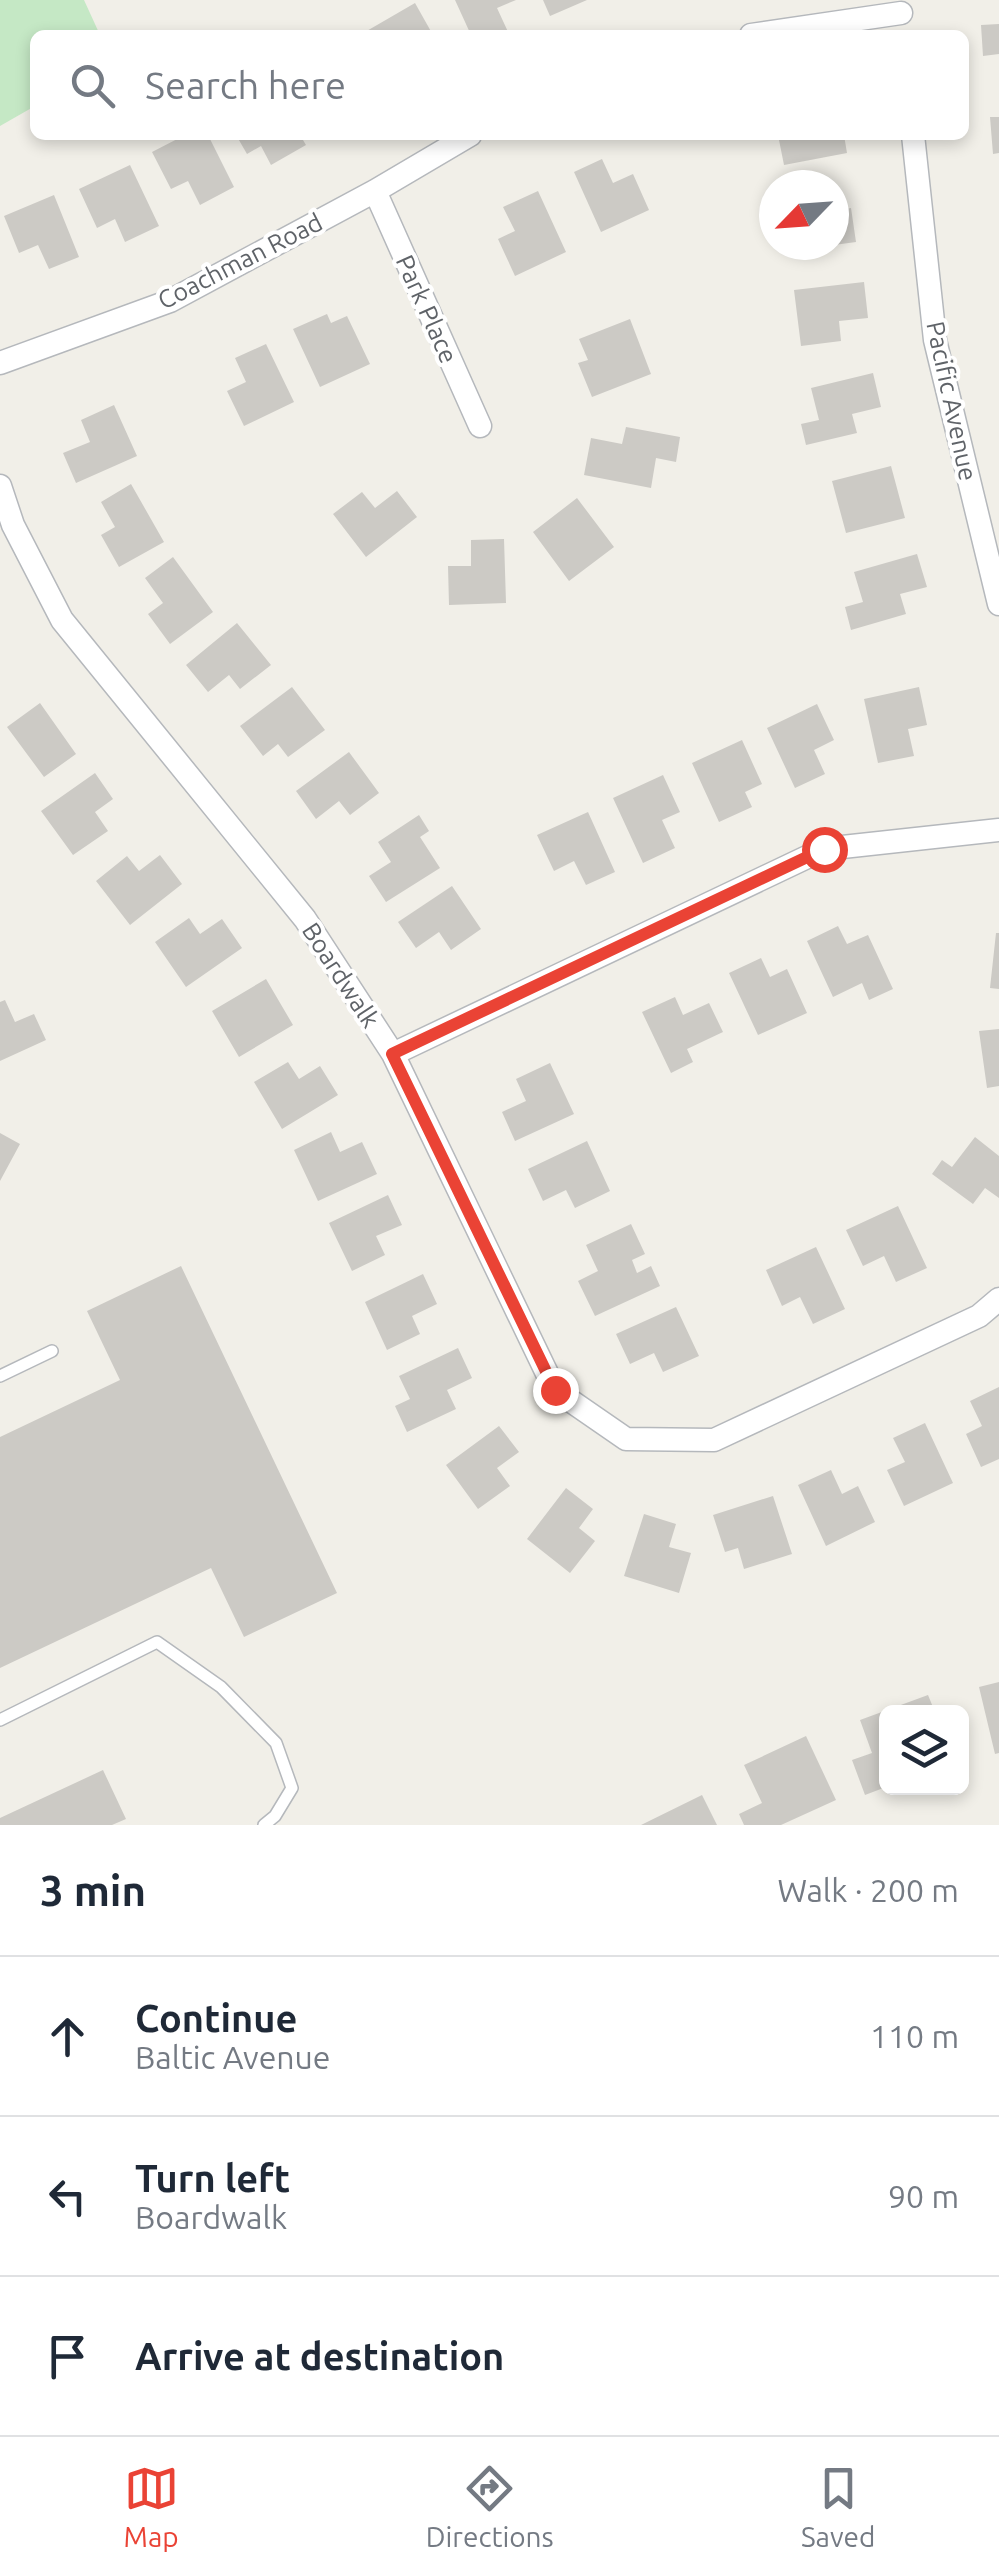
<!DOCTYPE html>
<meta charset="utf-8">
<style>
body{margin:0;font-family:Ubuntu,sans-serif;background:#f6f6f7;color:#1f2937}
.controls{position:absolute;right:30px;bottom:30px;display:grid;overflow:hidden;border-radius:15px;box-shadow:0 5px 15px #0003}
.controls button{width:90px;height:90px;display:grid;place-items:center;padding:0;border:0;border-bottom:2px solid #e0e1e3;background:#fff;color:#1f2937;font:50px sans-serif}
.compass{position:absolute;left:759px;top:170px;width:90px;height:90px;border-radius:50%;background:#fff;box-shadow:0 5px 15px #0003;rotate:245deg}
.stop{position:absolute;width:30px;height:30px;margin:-22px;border:8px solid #ea4335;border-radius:50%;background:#fff}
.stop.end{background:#ea4335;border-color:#fff;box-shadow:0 2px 10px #0008}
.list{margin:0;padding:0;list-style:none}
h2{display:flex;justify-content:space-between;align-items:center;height:130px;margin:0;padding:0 40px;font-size:42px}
h2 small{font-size:32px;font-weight:400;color:#747a83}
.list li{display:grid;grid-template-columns:65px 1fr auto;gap:30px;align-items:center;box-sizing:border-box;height:160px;padding:0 40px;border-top:2px solid #e0e1e3}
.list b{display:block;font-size:38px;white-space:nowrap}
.list p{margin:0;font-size:32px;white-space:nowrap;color:#747a83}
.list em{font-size:32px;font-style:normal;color:#747a83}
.icon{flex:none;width:55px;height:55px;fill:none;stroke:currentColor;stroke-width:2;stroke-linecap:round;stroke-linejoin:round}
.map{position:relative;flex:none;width:999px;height:1825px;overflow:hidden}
.search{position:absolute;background:#fff;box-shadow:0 5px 15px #0003;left:30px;right:30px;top:30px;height:110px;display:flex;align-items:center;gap:25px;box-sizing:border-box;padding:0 35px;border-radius:15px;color:#747a83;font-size:38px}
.sheet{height:610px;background:#fff}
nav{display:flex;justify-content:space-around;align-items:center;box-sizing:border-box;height:140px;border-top:2px solid #e0e1e3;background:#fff;font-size:28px;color:#747a83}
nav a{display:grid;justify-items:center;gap:5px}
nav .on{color:#ea4335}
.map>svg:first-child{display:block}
.green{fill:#c5e8c5}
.building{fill:#cccac5}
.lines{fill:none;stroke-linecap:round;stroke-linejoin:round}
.lane-casing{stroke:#b5b8bc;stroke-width:14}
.street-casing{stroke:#b5b8bc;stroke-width:25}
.lane{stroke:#fff;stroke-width:11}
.street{stroke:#fff;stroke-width:22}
.route{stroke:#ea4335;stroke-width:12}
.labels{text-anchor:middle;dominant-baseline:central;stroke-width:8;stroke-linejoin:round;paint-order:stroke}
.street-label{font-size:25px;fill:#5f6368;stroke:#fff}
</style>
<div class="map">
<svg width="999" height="1825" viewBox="0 0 999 1825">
<rect width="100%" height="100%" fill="#f1efe8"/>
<!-- green -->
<path class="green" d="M0,0H84L100,35H35V106L0,126Z"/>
<!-- building -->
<path class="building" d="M455,0H516L497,8L509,34L471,35Z
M543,0H587L550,16Z
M415,3L433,35H367L365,32Z
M999,24V54L983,56L981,25Z
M990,117H999V153L993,154Z
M185,135H208L234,187L200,205L188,181L171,189L152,152Z
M236,135H300L306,145L271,165L261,146L247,154Z
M778,135H844L847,153L784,165Z
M602,159L613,183L633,174L649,210L601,232L574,172Z
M130,165L159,226L125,242L115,219L97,228L79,189Z
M538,191L566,252L515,276L498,239L515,231L503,207Z
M54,195L79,257L49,269L38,245L19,253L4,216Z
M851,208L856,242L834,245V211Z
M791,245H820L821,247L792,251Z
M864,282L868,318L839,321L841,341L801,346L794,290Z
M327,314L331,323L347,316L370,364L320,387L293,329Z
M630,319L651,374L592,397L578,363L588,360L579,339Z
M266,344L294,402L244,426L227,391L246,382L235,358Z
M873,373L881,407L852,414L857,433L806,445L801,424L819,420L811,388Z
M114,405L137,456L76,483L63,453L90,442L81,420Z
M626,427L680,437L676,462L656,458L651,488L584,475L591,438L622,444Z
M891,466L905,518L846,533L832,481Z
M131,484L164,542L119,567L101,535L115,527L101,502Z
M397,491L417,517L366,557L333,514L362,492L375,508Z
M577,498L614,547L569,581L533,532Z
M504,539L506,603L449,605L448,566H471V540Z
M917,554L927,587L900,594L906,614L851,630L845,607L863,602L854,572Z
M173,557L213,612L170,644L148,614L163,603L145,578Z
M237,623L271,665L240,689L229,675L208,692L186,665Z
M292,687L325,730L288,757L278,744L263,756L240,726Z
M919,687L927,725L908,729L914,756L878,763L864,699Z
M40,703L76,754L44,777L7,727Z
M817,704L834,740L814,750L825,774L795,788L767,728Z
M742,740L762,784L745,792L752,807L719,822L692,763Z
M349,752L379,793L350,815L339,801L316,819L296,791Z
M95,773L113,799L95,812L108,831L73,855L41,811Z
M663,775L680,812L662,820L675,848L643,863L613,798Z
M588,812L615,872L586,885L574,861L554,871L537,835Z
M419,815L429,831L420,837L440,868L386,902L369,876L391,862L378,842Z
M160,855L182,884L130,925L96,881L127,856L139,871Z
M452,886L481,929L451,950L439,932L416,948L398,922Z
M189,918L200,934L222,919L242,948L186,987L155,942Z
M838,926L847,944L868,935L893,989L869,1000L862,983L833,997L807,941Z
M996,933H999V989L990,988Z
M761,958L770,977L787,969L807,1013L758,1035L729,973Z
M266,979L293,1025L239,1057L212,1011Z
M675,997L683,1015L709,1003L723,1032L687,1049L693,1062L671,1073L642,1012Z
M5,1000L15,1022L34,1014L46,1040L0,1061V1002Z
M999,1029V1086L987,1088L979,1031Z
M288,1062L299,1079L320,1066L338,1095L282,1129L254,1082Z
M550,1063L574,1114L515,1141L502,1112L526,1101L516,1079Z
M331,1132L340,1152L362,1142L377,1174L318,1201L294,1150Z
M0,1133L20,1144L0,1181Z
M975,1137L999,1156V1198L985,1188L973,1204L932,1174L942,1160L952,1167Z
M587,1141L610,1191L575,1208L566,1190L543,1201L528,1169Z
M388,1195L402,1225L376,1236L385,1255L352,1271L329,1223Z
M898,1206L927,1268L896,1282L884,1256L863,1266L846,1230Z
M631,1224L645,1254L632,1260L637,1273L651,1266L660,1286L595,1316L578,1281L598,1271L586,1245Z
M816,1247L845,1309L813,1324L800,1297L782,1306L766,1270Z
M181,1266L337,1593L244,1637L211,1568L0,1668V1437L120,1380L87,1311Z
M423,1274L437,1304L412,1316L420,1334L387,1350L365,1302Z
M676,1307L699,1356L663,1372L654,1353L630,1364L616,1334Z
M458,1348L472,1378L447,1390L456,1409L407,1432L395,1406L410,1399L399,1376Z
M999,1387V1459L981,1467L966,1434L982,1426L970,1401Z
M925,1423L953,1483L904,1506L887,1470L905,1462L893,1438Z
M499,1426L519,1452L497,1468L510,1486L478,1509L446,1465Z
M831,1470L842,1494L858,1486L875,1522L826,1546L798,1485Z
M566,1488L593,1509L579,1528L595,1541L570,1573L527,1539Z
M773,1496L792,1554L744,1569L738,1548L725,1552L713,1515Z
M644,1514L676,1524L669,1547L691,1553L679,1593L624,1576Z
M999,1682V1753L995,1754L979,1687Z
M928,1695L935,1712H886V1787L865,1795L852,1760L872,1753L860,1720Z
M806,1736L836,1800L781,1825H744L739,1814L762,1803L744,1765Z
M103,1770L126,1819L112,1825H0V1818Z
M702,1795L717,1825H641Z"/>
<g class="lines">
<!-- lane casing -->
<g class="lane-casing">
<path id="lane" d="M0,1376L52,1351
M0,1720L157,1642L221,1687L276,1743L292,1788L275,1816L264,1825"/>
</g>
<!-- street casing -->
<g class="street-casing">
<path id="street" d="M751,35L901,13
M913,135L935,340L999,604
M375,191L480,426
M0,363L170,301L375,191L470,135
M0,486L13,525L62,620L305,919L393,1054L555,1390L626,1439L714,1440L979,1316L999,1299
M393,1054L824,849L999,830"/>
</g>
<!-- lane -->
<use href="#lane" class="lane"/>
<!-- street -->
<use href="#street" class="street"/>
</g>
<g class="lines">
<!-- route -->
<path class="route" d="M555,1390L392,1054L824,849"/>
</g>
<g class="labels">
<!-- street labels -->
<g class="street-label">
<text transform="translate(240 261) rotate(-27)">Coachman Road</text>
<text transform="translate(427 309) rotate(66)">Park Place</text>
<text transform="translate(952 401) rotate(78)">Pacific Avenue</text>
<text transform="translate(341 975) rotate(57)">Boardwalk</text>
</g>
</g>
</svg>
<div class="controls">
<button><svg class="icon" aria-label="layers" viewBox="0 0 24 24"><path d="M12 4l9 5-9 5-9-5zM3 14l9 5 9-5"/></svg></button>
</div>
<svg class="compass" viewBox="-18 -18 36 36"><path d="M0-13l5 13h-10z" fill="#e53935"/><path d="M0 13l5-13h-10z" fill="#747a83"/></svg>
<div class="stop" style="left:824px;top:849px"></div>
<div class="stop end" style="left:555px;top:1390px"></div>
<div class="search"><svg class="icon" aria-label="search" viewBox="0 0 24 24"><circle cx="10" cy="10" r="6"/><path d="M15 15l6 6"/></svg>Search here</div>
</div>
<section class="sheet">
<h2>3 min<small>Walk · 200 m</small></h2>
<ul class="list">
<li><svg class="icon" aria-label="ahead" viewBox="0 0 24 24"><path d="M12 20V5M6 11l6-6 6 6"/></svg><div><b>Continue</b><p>Baltic Avenue</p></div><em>110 m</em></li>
<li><svg class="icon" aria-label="left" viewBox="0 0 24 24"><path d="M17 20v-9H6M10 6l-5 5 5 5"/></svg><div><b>Turn left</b><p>Boardwalk</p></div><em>90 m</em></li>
<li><svg class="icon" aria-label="arrive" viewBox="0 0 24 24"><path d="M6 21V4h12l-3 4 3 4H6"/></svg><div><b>Arrive at destination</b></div></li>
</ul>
</section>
<nav>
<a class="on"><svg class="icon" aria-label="map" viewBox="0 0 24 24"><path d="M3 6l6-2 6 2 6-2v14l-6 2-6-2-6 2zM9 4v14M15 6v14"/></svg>Map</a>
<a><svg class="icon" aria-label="directions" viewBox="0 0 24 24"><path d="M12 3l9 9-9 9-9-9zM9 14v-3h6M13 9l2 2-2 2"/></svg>Directions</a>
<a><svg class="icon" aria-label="saved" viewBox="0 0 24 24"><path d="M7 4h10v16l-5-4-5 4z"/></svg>Saved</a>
</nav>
